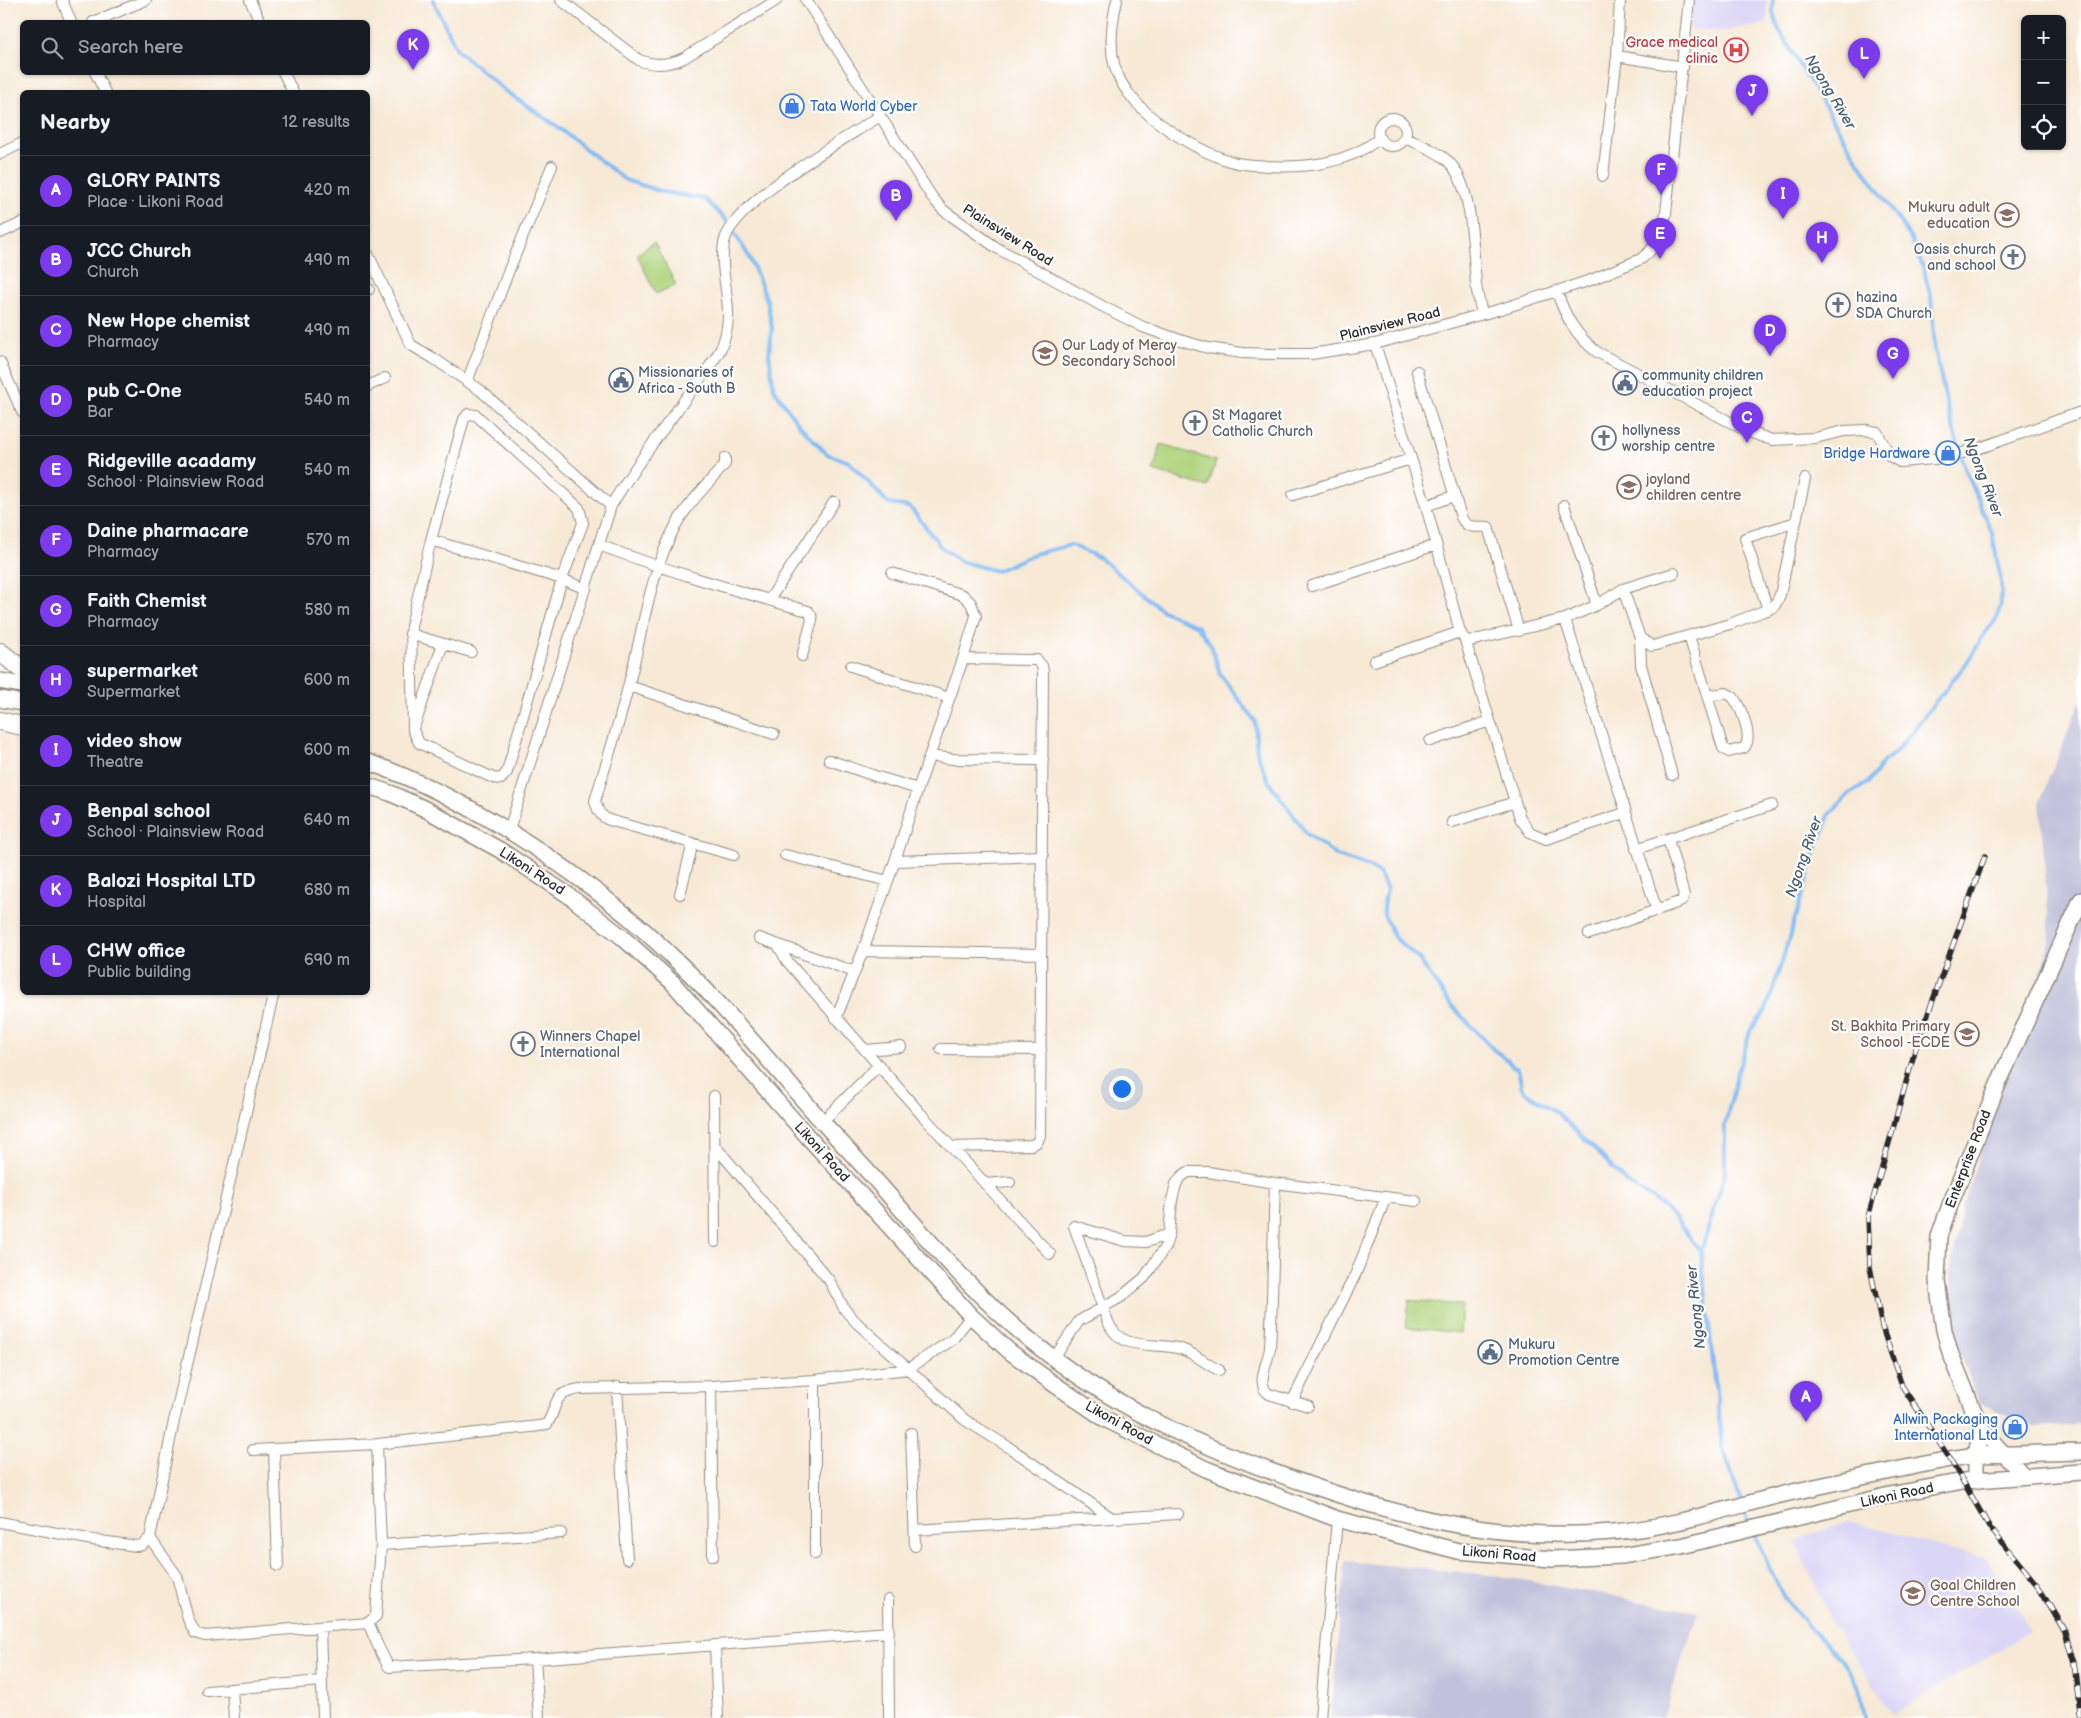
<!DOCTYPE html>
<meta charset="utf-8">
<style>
body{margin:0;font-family:"Balsamiq Sans",sans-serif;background:#20242c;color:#f1f3f6}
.controls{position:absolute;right:15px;top:15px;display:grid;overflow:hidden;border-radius:8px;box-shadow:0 1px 4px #0004}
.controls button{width:45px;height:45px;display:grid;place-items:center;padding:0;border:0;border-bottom:1px solid #363941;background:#171b24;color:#f1f3f6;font:25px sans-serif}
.you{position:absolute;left:1121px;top:1088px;width:18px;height:18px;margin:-12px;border:4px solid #fff;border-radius:50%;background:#1a73e8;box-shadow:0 0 0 8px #1a73e833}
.badge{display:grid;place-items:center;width:32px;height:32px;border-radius:50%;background:#7c3aed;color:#fff;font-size:16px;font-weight:700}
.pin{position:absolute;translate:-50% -41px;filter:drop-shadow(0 1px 2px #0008)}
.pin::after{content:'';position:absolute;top:26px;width:18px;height:15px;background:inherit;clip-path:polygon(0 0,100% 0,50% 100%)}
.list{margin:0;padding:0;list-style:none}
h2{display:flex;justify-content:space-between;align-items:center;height:65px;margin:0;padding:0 20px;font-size:21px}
h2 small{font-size:16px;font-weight:400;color:#9ea1a6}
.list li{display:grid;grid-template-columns:32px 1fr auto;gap:15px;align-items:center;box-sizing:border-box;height:70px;padding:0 20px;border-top:1px solid #363941}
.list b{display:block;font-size:19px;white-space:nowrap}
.list p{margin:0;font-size:16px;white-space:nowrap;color:#9ea1a6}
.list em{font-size:16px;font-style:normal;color:#9ea1a6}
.icon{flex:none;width:28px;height:28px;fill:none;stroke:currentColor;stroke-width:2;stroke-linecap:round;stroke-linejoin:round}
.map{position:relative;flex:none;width:2081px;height:1718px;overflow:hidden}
.search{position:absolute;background:#171b24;box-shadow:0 1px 4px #0004;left:20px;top:20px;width:350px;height:55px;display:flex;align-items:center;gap:12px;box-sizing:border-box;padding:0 18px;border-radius:8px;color:#9ea1a6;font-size:19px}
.panel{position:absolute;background:#171b24;box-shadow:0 1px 4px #0004;left:20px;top:90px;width:350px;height:905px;border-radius:8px}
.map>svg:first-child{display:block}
.built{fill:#dcd6f6}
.industrial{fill:#c2c2dc}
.green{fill:#b0d47e;stroke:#6e8054}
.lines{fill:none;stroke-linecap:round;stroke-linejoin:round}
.stream{stroke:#83bcf4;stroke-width:4}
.minor-casing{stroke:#918a80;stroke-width:12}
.secondary-casing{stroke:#918a80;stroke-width:18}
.trunk-casing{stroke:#918a80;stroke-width:20}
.minor{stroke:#fff;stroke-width:10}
.secondary{stroke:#fff;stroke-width:15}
.trunk{stroke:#fff;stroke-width:18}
.rail-casing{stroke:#2b2b2b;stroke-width:5.5}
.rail{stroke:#fff;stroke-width:4;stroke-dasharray:11;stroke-linecap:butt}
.labels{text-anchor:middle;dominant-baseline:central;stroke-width:4.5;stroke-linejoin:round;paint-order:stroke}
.health-label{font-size:14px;fill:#be3a42;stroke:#fff;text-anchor:end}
.shop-label{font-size:14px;fill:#366cbe;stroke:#fff;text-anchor:end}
.education-label{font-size:14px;fill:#785e54;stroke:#fff;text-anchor:start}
.street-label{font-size:14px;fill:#2b2b2b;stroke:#fff}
.worship-label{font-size:14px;fill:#5b616d;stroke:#fff;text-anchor:start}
.service-label{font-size:14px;fill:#4e5e75;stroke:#fff;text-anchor:start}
.water-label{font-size:15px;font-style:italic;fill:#4a5e71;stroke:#fff}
</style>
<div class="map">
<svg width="2081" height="1718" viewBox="0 0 2081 1718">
<rect width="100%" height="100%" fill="#fff"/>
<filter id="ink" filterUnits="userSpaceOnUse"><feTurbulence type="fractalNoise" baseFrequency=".02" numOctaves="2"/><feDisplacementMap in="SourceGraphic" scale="10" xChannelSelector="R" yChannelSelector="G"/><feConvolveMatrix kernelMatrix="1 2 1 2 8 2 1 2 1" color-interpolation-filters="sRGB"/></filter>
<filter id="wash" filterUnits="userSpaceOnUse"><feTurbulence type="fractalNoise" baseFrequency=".0096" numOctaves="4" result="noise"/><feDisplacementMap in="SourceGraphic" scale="20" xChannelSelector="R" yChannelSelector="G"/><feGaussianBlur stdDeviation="1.12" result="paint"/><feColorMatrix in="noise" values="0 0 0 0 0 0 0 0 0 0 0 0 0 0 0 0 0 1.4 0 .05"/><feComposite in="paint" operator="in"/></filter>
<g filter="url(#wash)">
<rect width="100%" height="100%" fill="#f7e9d6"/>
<!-- built -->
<path class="built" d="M1693,0H1767V24L1722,31L1689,29Z
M1849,1521L1988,1559L2030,1631L1893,1714L1834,1628L1795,1541Z"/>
<!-- industrial -->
<path class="industrial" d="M2081,699V1424L2035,1427L1978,1402L1953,1332L1951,1267L1962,1208L2050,942L2040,801Z
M1345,1561L1500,1576L1698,1612L1663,1718H1331Z"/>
<!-- green -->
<path class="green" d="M654,242L676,285L656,294L637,255Z
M1161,444L1216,461L1208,487L1153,471Z
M1409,1300L1462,1305L1460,1333L1406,1327Z"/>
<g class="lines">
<!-- stream -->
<path class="stream" d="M433,0L457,50L504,90L555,125L625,180L663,192L705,199L726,220L750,258L767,300L772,328L769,354L774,389L799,425L827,454L849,462L889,504L910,507L942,548L960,561L996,571L1034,554L1071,545L1100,558L1163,611L1197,626L1211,645L1220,674L1255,721L1257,753L1269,782L1307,834L1337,856L1370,867L1380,874L1387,890L1383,906L1384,915L1394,937L1419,959L1450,1004L1495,1051L1507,1059L1512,1066L1517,1068L1519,1072L1521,1086L1524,1091L1556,1112L1590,1144L1627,1183L1654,1199L1674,1217L1701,1252
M1741,1501L1722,1446L1701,1252L1725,1173V1125L1736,1079L1750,1031L1766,1010L1779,971L1813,859L1829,815L1849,794L1868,783L1884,761L1896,752L1972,656L1981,639L1997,618L2001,604V581L1992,533L1963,463L1948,410L1935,350L1931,297L1923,267L1910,237L1856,158L1779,30L1773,12V0
M1743,1508L1749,1525
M1753,1533L1784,1598L1809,1627L1842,1659L1860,1689L1865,1718"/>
</g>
</g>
<g filter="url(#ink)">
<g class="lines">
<!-- minor casing -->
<g class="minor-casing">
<path id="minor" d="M62,0L71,22
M250,0L260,22
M561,0L639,60C654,66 669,65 684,58L777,0
M806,0L932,197L943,210L997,248L1102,306L1143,327L1180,340L1208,348L1243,353L1269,354H1311L1375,344L1501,309L1591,280L1641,259L1649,252L1661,238L1666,213L1689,0
M1117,0C1112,21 1109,42 1114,64C1120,90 1144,113 1166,128C1186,142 1209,155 1233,162C1243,165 1256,165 1267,166C1307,168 1346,164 1379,139
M93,22L146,0
M1617,56L1683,67
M95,72L105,92
M283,72L293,92
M1378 132a14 14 0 1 1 28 0a14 14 0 1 1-28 0Z
M1405,138C1421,145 1436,150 1449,162C1473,186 1473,251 1476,284C1477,294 1480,304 1482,314
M0,154L22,143
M1603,176L1617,56L1620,0
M0,233L22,223
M368,254L411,345L433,358L480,390L611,506
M368,290L369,289
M1557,292C1565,316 1576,336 1597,352L1749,432L1772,440L1815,438L1844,431L1866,430L1877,432L1890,456L1900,462L1945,458L1983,447L2081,412
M1375,344L1426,506L1460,632L1465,640L1470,641L1565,619L1597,605L1623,589L1674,573
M0,362L22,412
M1417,371L1461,517C1467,530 1476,526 1488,527L1519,631
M467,382L509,270L552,166
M368,386L385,378
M468,414L476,415L579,508L583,523L562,579L507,772L501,779L493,778L419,743L413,730L411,626L431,540L464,419Z
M725,458V464C709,483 689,502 677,523C649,574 643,632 628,687C619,725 606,763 595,801C598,811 600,816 609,820L734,855
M1293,495L1411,459
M1564,505L1597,605
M1426,506L1453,496
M431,540L562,579L586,589
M599,545C667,571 737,591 808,611L811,615L812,620L802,656
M1312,586L1436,545
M1623,589L1640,638L1641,665L1672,775
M769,600L834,502
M1768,610L1745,538L1796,522
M1565,619L1657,911
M410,634L471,652
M1689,636L1723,748L1729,752L1744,748C1754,737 1741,708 1733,697L1726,693L1707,696
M1640,638L1652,646L1656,645L1730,624L1774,607L1780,595L1805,479
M1465,640L1520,818L1530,832L1546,839L1625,813
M1374,661L1460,632
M851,666L949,698
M629,686L774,734
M415,724L443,644
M1430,741L1490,721
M930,756L953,759L1043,760
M829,760L878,777L918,789
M1452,822L1515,802
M509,830L611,506C634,466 664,429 691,391C701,377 714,363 721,348C738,310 718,279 724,243C731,203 845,139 880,116
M1636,849L1772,805
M785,855L888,881
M895,861L1043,856
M680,894L693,843
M1589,934L1682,901L1684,895L1668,839
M759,938L855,972
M778,945L787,961L922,1115L1050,1254
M863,951L1041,954
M836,1018L863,951L895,861L918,789L963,659L976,616L971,603L963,595L892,573
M941,1049L1041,1050
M865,1050L901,1047
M714,1096L715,1242
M822,1122L879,1065
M715,1146L829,1280L845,1310L857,1323L965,1420L1010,1448L1112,1518
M951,1147L1032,1145L1037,1142L1040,1136L1043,672L1042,666L1037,660L963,659
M1275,1183C1273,1238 1273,1294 1270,1348C1268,1363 1255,1384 1269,1394L1308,1406
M985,1184L1010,1182
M1074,1226L1108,1322C1121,1353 1154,1341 1181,1349C1195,1353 1205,1364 1219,1370
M1074,1226L1125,1241L1146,1242L1169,1234
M1054,1358L1079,1321L1121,1297L1144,1278L1151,1268L1165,1247L1169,1234L1172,1200L1176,1184L1181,1177L1188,1172H1208L1275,1183L1416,1201
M815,1380V1554
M711,1386L713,1556
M617,1387L627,1559
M1292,1402L1356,1273L1386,1197
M911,1433L915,1546
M274,1449L278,1566
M253,1450L377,1444L539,1426L547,1424C560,1403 550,1394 580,1389L711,1386L815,1380L908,1369L952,1340L971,1316
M0,1522L93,1540L137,1546L142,1545L150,1538L174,1421L274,992
M915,1530L1178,1514
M150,1538L177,1576L188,1619L195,1633L205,1636L368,1623L376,1616L381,1545L377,1444
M381,1545L561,1533
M888,1600L889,1718
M368,1623C375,1638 380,1653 389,1667L535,1659L889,1632
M320,1628L323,1718
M715,1645L718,1718
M535,1659L539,1718
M232,1689L234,1718
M207,1691L321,1681
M1320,1718L1337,1519"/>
</g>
<!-- secondary casing -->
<g class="secondary-casing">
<path id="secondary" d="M0,681L22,685
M0,699L22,703
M368,762C479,802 595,881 679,963C724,1006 764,1055 805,1102C829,1130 855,1157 880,1185C931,1243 982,1304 1044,1351C1123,1413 1215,1453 1310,1485C1336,1494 1363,1503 1390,1510C1461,1529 1539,1539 1612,1532C1668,1528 1722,1510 1776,1496C1834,1482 1892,1471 1950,1459L1976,1455L2081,1452
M368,786L390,793L423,808L500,850L568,895L622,937L672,982L809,1138L971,1316L1009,1351L1051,1382L1105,1419L1206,1469L1337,1519L1458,1551L1552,1559L1621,1556L1681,1546L1890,1495L1963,1481L2081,1472
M1981,1429L1950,1352L1944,1330L1937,1281L1939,1236L1950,1205L1999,1082L2081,900
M1976,1481V1455L1981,1429L2024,1476"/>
</g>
<!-- trunk casing -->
<g class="trunk-casing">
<path id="trunk" d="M0,652L22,669
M0,721L22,726"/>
</g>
<!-- minor -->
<use href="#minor" class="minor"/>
<!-- secondary -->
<use href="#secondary" class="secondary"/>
<!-- trunk -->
<use href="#trunk" class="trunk"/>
<!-- rail casing -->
<g class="rail-casing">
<path id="rail" d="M1985,856L1916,1047L1868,1217L1870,1267L1882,1327L1902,1386L1950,1459L1990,1528L2038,1586L2065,1632L2074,1662L2081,1718"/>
</g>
<!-- rail -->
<use href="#rail" class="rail"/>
</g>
</g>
<!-- icons -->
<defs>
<g id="hospital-ring" transform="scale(1.25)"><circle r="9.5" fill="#fff" stroke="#e0444e" stroke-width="1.5"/><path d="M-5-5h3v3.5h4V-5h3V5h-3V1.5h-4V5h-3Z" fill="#e0444e"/></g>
<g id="shop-ring" transform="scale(1.25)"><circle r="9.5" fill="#fff" stroke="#3f7fe0" stroke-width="1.5"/><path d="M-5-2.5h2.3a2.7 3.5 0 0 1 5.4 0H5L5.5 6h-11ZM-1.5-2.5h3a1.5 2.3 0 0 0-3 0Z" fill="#3f7fe0"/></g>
<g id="school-ring" transform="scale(1.25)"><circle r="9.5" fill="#fff" stroke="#8d6e63" stroke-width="1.5"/><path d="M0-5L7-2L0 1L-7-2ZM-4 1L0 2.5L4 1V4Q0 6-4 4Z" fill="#8d6e63"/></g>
<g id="church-ring" transform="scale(1.25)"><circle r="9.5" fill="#fff" stroke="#6b7280" stroke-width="1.5"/><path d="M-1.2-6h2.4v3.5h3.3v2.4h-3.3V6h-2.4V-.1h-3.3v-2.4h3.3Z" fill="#6b7280"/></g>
<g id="civic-ring" transform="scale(1.25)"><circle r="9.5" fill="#fff" stroke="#5c6f8a" stroke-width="1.5"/><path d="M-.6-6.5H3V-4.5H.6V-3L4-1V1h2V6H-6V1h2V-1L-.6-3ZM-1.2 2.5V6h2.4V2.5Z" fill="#5c6f8a"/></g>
</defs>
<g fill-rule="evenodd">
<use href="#hospital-ring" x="1736" y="50"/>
<use href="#shop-ring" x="792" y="106"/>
<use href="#school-ring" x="2007" y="215"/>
<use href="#church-ring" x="2013" y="257"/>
<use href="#church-ring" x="1838" y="305"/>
<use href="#school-ring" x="1045" y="353"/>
<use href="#civic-ring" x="621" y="380"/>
<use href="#civic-ring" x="1625" y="383"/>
<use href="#church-ring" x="1195" y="423"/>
<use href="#church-ring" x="1604" y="438"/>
<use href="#shop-ring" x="1948" y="453"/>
<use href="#school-ring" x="1629" y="487"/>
<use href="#school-ring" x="1967" y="1034"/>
<use href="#church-ring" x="523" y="1044"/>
<use href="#civic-ring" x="1490" y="1352"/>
<use href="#shop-ring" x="2015" y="1427"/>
<use href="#school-ring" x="1913" y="1593"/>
</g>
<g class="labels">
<!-- health labels -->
<g class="health-label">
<text x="1718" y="42">Grace medical<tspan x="1718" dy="16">clinic</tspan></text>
</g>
<!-- shop labels -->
<g class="shop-label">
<text x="810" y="106" text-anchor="start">Tata World Cyber</text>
<text x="1930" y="453">Bridge Hardware</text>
<text x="1998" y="1419">Allwin Packaging<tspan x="1998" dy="16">International Ltd</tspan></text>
</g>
<!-- education labels -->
<g class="education-label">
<text x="1990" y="207" text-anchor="end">Mukuru adult<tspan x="1990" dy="16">education</tspan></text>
<text x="1062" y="345">Our Lady of Mercy<tspan x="1062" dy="16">Secondary School</tspan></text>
<text x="1646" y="479">joyland<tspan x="1646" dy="16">children centre</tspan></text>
<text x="1950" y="1026" text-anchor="end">St. Bakhita Primary<tspan x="1950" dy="16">School -ECDE</tspan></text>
<text x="1930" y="1585">Goal Children<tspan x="1930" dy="16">Centre School</tspan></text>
</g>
<!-- street labels -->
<g class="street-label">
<text transform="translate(1008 235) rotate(32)">Plainsview Road</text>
<text transform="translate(1390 324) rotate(-14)">Plainsview Road</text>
<text transform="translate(532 871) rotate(33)">Likoni Road</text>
<text transform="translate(822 1152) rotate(48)">Likoni Road</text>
<text transform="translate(1968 1159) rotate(-69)">Enterprise Road</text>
<text transform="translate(1119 1423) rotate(29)">Likoni Road</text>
<text transform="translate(1897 1495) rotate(-12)">Likoni Road</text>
<text transform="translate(1499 1554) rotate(5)">Likoni Road</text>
</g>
<!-- worship labels -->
<g class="worship-label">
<text x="1996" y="249" text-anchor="end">Oasis church<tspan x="1996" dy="16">and school</tspan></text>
<text x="1856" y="297">hazina<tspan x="1856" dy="16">SDA Church</tspan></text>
<text x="1212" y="415">St Magaret<tspan x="1212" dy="16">Catholic Church</tspan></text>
<text x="1622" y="430">hollyness<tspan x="1622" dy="16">worship centre</tspan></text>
<text x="540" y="1036">Winners Chapel<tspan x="540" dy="16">International</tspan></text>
</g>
<!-- service labels -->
<g class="service-label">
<text x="638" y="372">Missionaries of<tspan x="638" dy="16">Africa - South B</tspan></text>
<text x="1642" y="375">community children<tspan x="1642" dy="16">education project</tspan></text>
<text x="1508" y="1344">Mukuru<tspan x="1508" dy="16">Promotion Centre</tspan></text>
</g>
<!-- water labels -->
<g class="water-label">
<text transform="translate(1830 92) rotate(59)">Ngong River</text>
<text transform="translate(1983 477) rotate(69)">Ngong River</text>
<text transform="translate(1804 857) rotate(-71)">Ngong River</text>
<text transform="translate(1696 1307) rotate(-96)">Ngong River</text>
</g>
</g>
</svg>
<div class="controls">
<button>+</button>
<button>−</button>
<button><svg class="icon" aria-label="locate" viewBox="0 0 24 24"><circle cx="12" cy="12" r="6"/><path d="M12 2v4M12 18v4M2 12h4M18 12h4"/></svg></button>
</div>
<div class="you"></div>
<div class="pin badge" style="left:1806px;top:1422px">A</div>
<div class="pin badge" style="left:896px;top:221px">B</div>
<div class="pin badge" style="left:1747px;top:443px">C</div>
<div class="pin badge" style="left:1770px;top:356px">D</div>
<div class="pin badge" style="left:1660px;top:259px">E</div>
<div class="pin badge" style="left:1661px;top:195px">F</div>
<div class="pin badge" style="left:1893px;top:379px">G</div>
<div class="pin badge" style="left:1822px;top:263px">H</div>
<div class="pin badge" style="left:1783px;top:219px">I</div>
<div class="pin badge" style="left:1752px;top:116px">J</div>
<div class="pin badge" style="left:413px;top:70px">K</div>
<div class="pin badge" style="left:1864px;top:79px">L</div>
<div class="search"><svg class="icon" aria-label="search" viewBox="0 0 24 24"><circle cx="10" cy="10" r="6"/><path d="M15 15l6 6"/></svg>Search here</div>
<section class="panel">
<h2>Nearby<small>12 results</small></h2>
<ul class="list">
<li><span class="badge">A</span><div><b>GLORY PAINTS</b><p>Place · Likoni Road</p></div><em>420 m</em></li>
<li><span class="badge">B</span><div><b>JCC Church</b><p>Church</p></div><em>490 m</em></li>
<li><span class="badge">C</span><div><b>New Hope chemist</b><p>Pharmacy</p></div><em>490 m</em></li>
<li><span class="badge">D</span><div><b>pub C-One</b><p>Bar</p></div><em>540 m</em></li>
<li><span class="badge">E</span><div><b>Ridgeville acadamy</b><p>School · Plainsview Road</p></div><em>540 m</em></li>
<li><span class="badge">F</span><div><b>Daine pharmacare</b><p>Pharmacy</p></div><em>570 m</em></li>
<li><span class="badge">G</span><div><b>Faith Chemist</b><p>Pharmacy</p></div><em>580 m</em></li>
<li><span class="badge">H</span><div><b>supermarket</b><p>Supermarket</p></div><em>600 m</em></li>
<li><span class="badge">I</span><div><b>video show</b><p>Theatre</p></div><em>600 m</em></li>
<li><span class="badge">J</span><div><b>Benpal school</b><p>School · Plainsview Road</p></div><em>640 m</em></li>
<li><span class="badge">K</span><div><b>Balozi Hospital LTD</b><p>Hospital</p></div><em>680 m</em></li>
<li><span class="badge">L</span><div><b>CHW office</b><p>Public building</p></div><em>690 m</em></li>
</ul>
</section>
</div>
